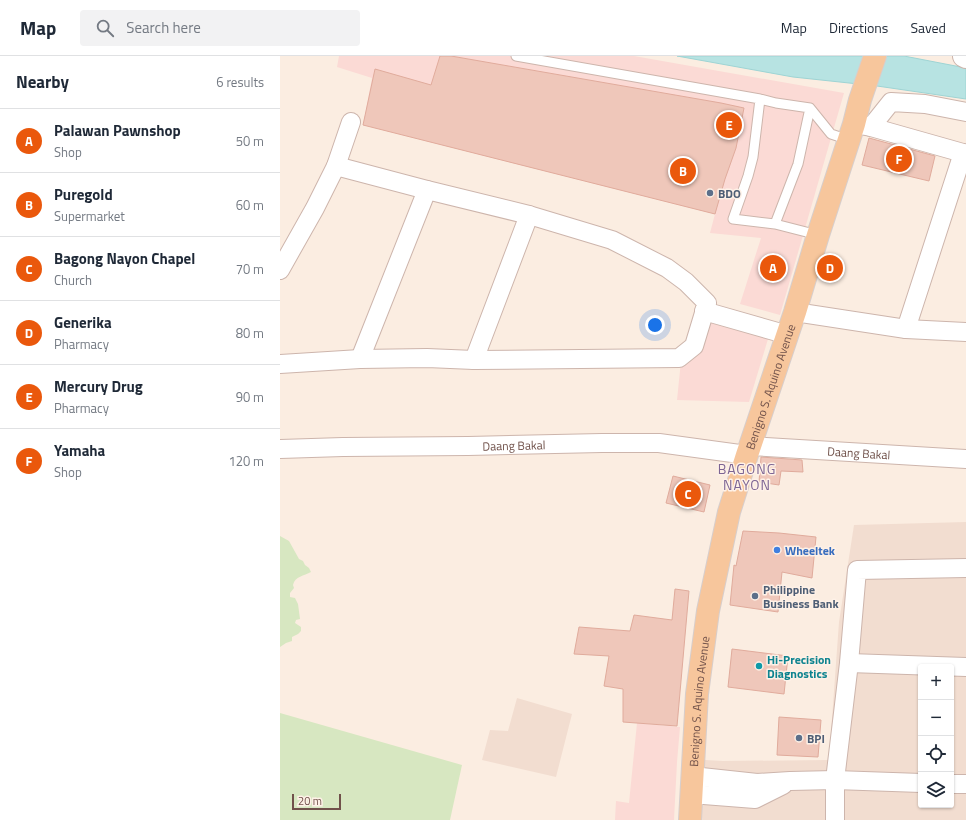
<!DOCTYPE html>
<meta charset="utf-8">
<style>
body{margin:0;font-family:"Titillium Web",sans-serif;background:#f2f2f3;color:#1f2937}
.controls{position:absolute;right:12px;bottom:12px;display:grid;overflow:hidden;border-radius:4px;box-shadow:0 1px 3px #0004}
.controls button{width:36px;height:36px;display:grid;place-items:center;padding:0;border:0;border-bottom:1px solid #e0e1e3;background:#fff;color:#1f2937;font:20px sans-serif}
.scale{position:absolute;left:12px;bottom:10px;width:49px;box-sizing:border-box;padding-left:4px;border:2px solid #70514a;border-top:0;font-size:11px;line-height:14px;white-space:nowrap;color:#70514a;-webkit-text-stroke:3px #fef1e7;paint-order:stroke}
.you{position:absolute;left:375px;top:269px;width:14px;height:14px;margin:-10px;border:3px solid #fff;border-radius:50%;background:#1a73e8;box-shadow:0 0 0 6px #1a73e833}
.badge{display:grid;place-items:center;width:26px;height:26px;border-radius:50%;background:#ea580c;color:#fff;font-size:13px;font-weight:700}
.pin{position:absolute;translate:-50% -50%;border:2px solid #fff;box-shadow:0 1px 4px #0006}
.list{margin:0;padding:0;list-style:none}
h2{display:flex;justify-content:space-between;align-items:center;height:52px;margin:0;padding:0 16px;font-size:17px}
h2 small{font-size:13px;font-weight:400;color:#747a83}
.list li{display:grid;grid-template-columns:26px 1fr auto;gap:12px;align-items:center;box-sizing:border-box;height:64px;padding:0 16px;border-top:1px solid #e0e1e3}
.list b{display:block;font-size:15px;white-space:nowrap}
.list p{margin:0;font-size:13px;white-space:nowrap;color:#747a83}
.list em{font-size:13px;font-style:normal;color:#747a83}
.icon{flex:none;width:22px;height:22px;fill:none;stroke:currentColor;stroke-width:2;stroke-linecap:round;stroke-linejoin:round}
.map{position:relative;flex:none;width:686px;height:764px;overflow:hidden}
header{display:flex;align-items:center;gap:24px;box-sizing:border-box;height:56px;padding:0 20px;background:#fff;border-bottom:1px solid #e0e1e3}
header strong{font-size:19px}
nav{display:flex;gap:22px;margin-inline-start:auto;font-size:14px}
.search{width:280px;height:36px;background:#f2f2f3;display:flex;align-items:center;gap:10px;box-sizing:border-box;padding:0 14px;border-radius:4px;color:#747a83;font-size:15px}
main{display:flex}
aside{flex:1;background:#fff}
.map>svg:first-child{display:block}
.residential{fill:#f2ddd0;fill-rule:evenodd}
.commercial{fill:#fbdad5}
.green{fill:#d7e7c1}
.water{fill:#b7e3e2;stroke:#9ed4d4}
.building{fill:#efc7ba;stroke:#e0ab9c}
.lines{fill:none;stroke-linecap:round;stroke-linejoin:round}
.service-casing{stroke:#cdb5ac;stroke-width:11}
.minor-casing{stroke:#cdb5ac;stroke-width:20}
.tertiary-casing{stroke:#cdb5ac;stroke-width:24}
.primary-casing{stroke:#d7cecc;stroke-width:24}
.service{stroke:#fff;stroke-width:9}
.minor{stroke:#fff;stroke-width:18}
.tertiary{stroke:#fff;stroke-width:22}
.primary{stroke:#f7c69c;stroke-width:22}
.service-dot{fill:#5c6f8a;stroke:#fef1e7;stroke-width:1.5}
.shop-dot{fill:#3f7fe0;stroke:#fef1e7;stroke-width:1.5}
.culture-dot{fill:#0f9aa8;stroke:#fef1e7;stroke-width:1.5}
.labels{text-anchor:middle;dominant-baseline:central;stroke-width:3;stroke-linejoin:round;paint-order:stroke}
.service-label{font-size:12px;font-weight:bold;fill:#4e5e75;stroke:#fef1e7;text-anchor:start}
.street-label{font-size:12px;fill:#70514a;stroke:#fef1e7}
.shop-label{font-size:12px;font-weight:bold;fill:#366cbe;stroke:#fef1e7;text-anchor:start}
.culture-label{font-size:12px;font-weight:bold;fill:#0d838f;stroke:#fef1e7;text-anchor:start}
.quarter-label{font-size:14px;letter-spacing:1px;fill:#7d6594;stroke:#fef1e7}
</style>
<header>
<strong>Map</strong>
<div class="search"><svg class="icon" aria-label="search" viewBox="0 0 24 24"><circle cx="10" cy="10" r="6"/><path d="M15 15l6 6"/></svg>Search here</div>
<nav><a>Map</a><a>Directions</a><a>Saved</a></nav>
</header>
<main>
<aside>
<h2>Nearby<small>6 results</small></h2>
<ul class="list">
<li><span class="badge">A</span><div><b>Palawan Pawnshop</b><p>Shop</p></div><em>50 m</em></li>
<li><span class="badge">B</span><div><b>Puregold</b><p>Supermarket</p></div><em>60 m</em></li>
<li><span class="badge">C</span><div><b>Bagong Nayon Chapel</b><p>Church</p></div><em>70 m</em></li>
<li><span class="badge">D</span><div><b>Generika</b><p>Pharmacy</p></div><em>80 m</em></li>
<li><span class="badge">E</span><div><b>Mercury Drug</b><p>Pharmacy</p></div><em>90 m</em></li>
<li><span class="badge">F</span><div><b>Yamaha</b><p>Shop</p></div><em>120 m</em></li>
</ul>
</aside>
<div class="map">
<svg width="686" height="764" viewBox="0 0 686 764">
<rect width="100%" height="100%" fill="#fbede1"/>
<!-- residential -->
<path class="residential" d="M686,466V764H421L425,704L443,705L549,704L559,566L574,469ZM641,611H671V749H641Z
M237,642L292,658L276,721L202,704L210,674L228,675Z"/>
<!-- commercial -->
<path class="commercial" d="M59,0H354L564,37L500,259L460,248L481,182L430,177L435,158L83,69L92,22L57,11Z
M417,260L488,283L469,346L397,344L401,305Z
M357,667L400,671L397,706L394,764H335L336,745L349,747Z"/>
<!-- green -->
<path class="green" d="M0,480L9,485L19,503L23,505L25,509L29,512L31,516C24,520 15,520 13,529L14,532L10,537V541L15,542L18,548L20,563L16,564L15,567L21,571V575L18,578L12,581V585L6,587L0,591Z
M0,657L182,709L170,764H0Z"/>
<!-- water -->
<path class="water" d="M397,0H624L686,12V43L597,30L513,21Z"/>
<!-- building -->
<path class="building" d="M160,0H171L441,47L464,52L456,92L445,123L435,158L83,69L95,13L151,29Z
M589,82L655,100L649,125L582,109Z
M481,401L522,404L523,416L501,415L499,429L479,426Z
M393,420L430,429L424,456L386,447Z
M463,475L499,477L536,481L532,522L502,516L498,556L450,549L454,509L456,510Z
M395,533L409,535L397,670L343,666V633L324,630L329,600L294,598L299,571L350,575L354,559L392,564Z
M452,593L508,600L504,638L448,631Z
M499,661L541,664L538,701L497,699Z"/>
<g class="lines">
<!-- service casing -->
<g class="service-casing">
<path id="service" d="M236,0L480,43L496,47L530,52L551,78L569,84
M480,43L473,101L468,120L453,163L495,168L538,179
M495,168L518,108L530,52"/>
</g>
<!-- minor casing -->
<g class="minor-casing">
<g id="minor">
<path d="M574,68L591,71L683,97"/>
<path d="M591,71L611,46L645,48L686,56"/>
<path d="M0,214L35,152L56,110L71,66"/>
<path d="M424,255L508,279"/>
<path d="M515,256L626,273L686,276"/>
<path d="M626,273L683,97L686,98"/>
<path d="M80,303L147,134"/>
<path d="M194,304L249,159"/>
<path d="M0,308L80,303L147,302L194,304L399,302L414,290L427,247L406,226L387,212L332,184L249,159L147,134L56,110"/>
<path id="s1" d="M471,390L686,403"/>
<path id="s2" d="M0,393L63,391L188,390L322,387H379L467,399"/>
<path d="M569,607L686,611"/>
<path d="M412,720L477,727L510,725L555,724L641,727"/>
<path d="M671,728H686"/>
<path d="M411,738L475,743L503,729"/>
<path d="M555,764V724L569,607L577,514L686,512"/>
</g>
</g>
<!-- tertiary casing -->
<g class="tertiary-casing">
<path id="tertiary" d="M684,0L686,1"/>
</g>
<!-- primary casing -->
<g class="primary-casing">
<g id="primary">
<path id="s3" d="M410,764L417,638L428,555L449,456L467,399L515,256L538,179L574,68L580,44L595,0"/>
</g>
</g>
<!-- service -->
<use href="#service" class="service"/>
<!-- minor -->
<use href="#minor" class="minor"/>
<!-- tertiary -->
<use href="#tertiary" class="tertiary"/>
<!-- primary -->
<use href="#primary" class="primary"/>
</g>
<!-- markers -->
<g class="service-dot">
<circle cx="430" cy="137" r="4"/>
<circle cx="475" cy="540" r="4"/>
<circle cx="519" cy="682" r="4"/>
</g>
<circle class="shop-dot" cx="497" cy="494" r="4"/>
<circle class="culture-dot" cx="479" cy="610" r="4"/>
<g class="labels">
<!-- service labels -->
<g class="service-label">
<text x="438" y="137">BDO</text>
<text x="483" y="533">Philippine<tspan x="483" dy="14">Business Bank</tspan></text>
<text x="527" y="682">BPI</text>
</g>
<!-- street labels -->
<g class="street-label">
<text stroke="none"><textPath href="#s3" startOffset="443">Benigno S. Aquino Avenue</textPath></text>
<text stroke="none"><textPath href="#s2" startOffset="234">Daang Bakal</textPath></text>
<text stroke="none"><textPath href="#s1" startOffset="108">Daang Bakal</textPath></text>
<text stroke="none"><textPath href="#s3" startOffset="119">Benigno S. Aquino Avenue</textPath></text>
</g>
<!-- shop labels -->
<g class="shop-label">
<text x="505" y="494">Wheeltek</text>
</g>
<!-- culture labels -->
<g class="culture-label">
<text x="487" y="603">Hi-Precision<tspan x="487" dy="14">Diagnostics</tspan></text>
</g>
<!-- quarter labels -->
<g class="quarter-label">
<text x="467" y="412">BAGONG<tspan x="467" dy="16">NAYON</tspan></text>
</g>
</g>
</svg>
<div class="controls">
<button>+</button>
<button>−</button>
<button><svg class="icon" aria-label="locate" viewBox="0 0 24 24"><circle cx="12" cy="12" r="6"/><path d="M12 2v4M12 18v4M2 12h4M18 12h4"/></svg></button>
<button><svg class="icon" aria-label="layers" viewBox="0 0 24 24"><path d="M12 4l9 5-9 5-9-5zM3 14l9 5 9-5"/></svg></button>
</div>
<div class="scale">20 m</div>
<div class="you"></div>
<div class="pin badge" style="left:493px;top:212px">A</div>
<div class="pin badge" style="left:403px;top:115px">B</div>
<div class="pin badge" style="left:408px;top:438px">C</div>
<div class="pin badge" style="left:550px;top:212px">D</div>
<div class="pin badge" style="left:449px;top:69px">E</div>
<div class="pin badge" style="left:619px;top:103px">F</div>
</div>
</main>
